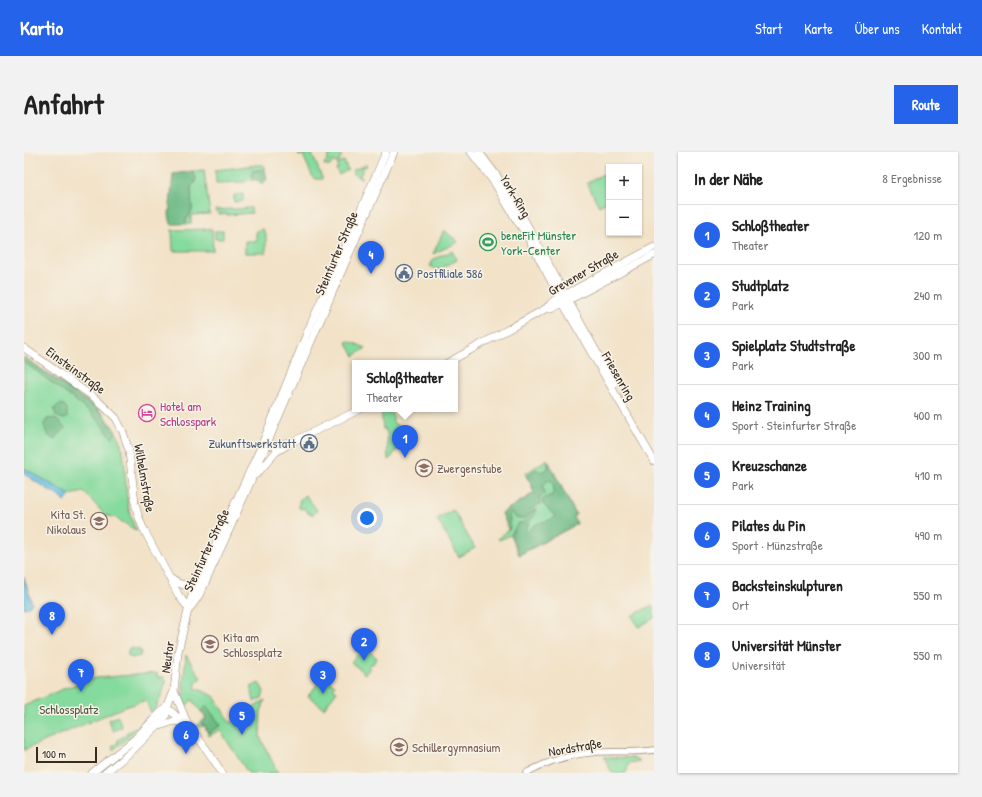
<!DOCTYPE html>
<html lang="de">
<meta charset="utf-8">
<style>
body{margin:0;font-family:"Patrick Hand",sans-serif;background:#f2f2f2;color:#222}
.controls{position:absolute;right:12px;top:12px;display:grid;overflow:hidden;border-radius:0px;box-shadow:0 1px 3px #0004}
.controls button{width:36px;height:36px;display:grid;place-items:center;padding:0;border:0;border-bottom:1px solid #e0e0e0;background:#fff;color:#222;font:20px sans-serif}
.scale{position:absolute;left:12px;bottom:10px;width:61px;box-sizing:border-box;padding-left:4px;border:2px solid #3b2a1e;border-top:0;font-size:11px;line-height:14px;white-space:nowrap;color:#3b2a1e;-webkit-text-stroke:3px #f7f3e8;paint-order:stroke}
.you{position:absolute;left:343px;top:366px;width:14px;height:14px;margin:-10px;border:3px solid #fff;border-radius:50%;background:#1a73e8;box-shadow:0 0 0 6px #1a73e833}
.badge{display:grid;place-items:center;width:26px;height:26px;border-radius:50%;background:#2563eb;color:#fff;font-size:13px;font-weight:700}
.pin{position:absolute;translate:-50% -33px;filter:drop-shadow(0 1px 2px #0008)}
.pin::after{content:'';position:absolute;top:21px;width:14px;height:12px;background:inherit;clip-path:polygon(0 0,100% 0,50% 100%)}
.popup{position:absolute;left:328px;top:208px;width:106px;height:52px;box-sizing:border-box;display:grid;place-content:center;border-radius:0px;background:#fff;filter:drop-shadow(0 1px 3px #0005);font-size:13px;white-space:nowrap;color:#767676}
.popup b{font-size:15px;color:#222}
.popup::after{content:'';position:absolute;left:50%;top:100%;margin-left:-8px;border:8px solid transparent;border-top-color:#fff}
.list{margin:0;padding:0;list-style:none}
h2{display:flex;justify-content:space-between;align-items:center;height:52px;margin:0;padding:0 16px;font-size:17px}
h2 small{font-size:13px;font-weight:400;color:#767676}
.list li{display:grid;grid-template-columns:26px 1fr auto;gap:12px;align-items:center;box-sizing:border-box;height:60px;padding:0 16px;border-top:1px solid #e0e0e0}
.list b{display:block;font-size:15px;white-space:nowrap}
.list p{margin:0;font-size:13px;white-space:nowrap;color:#767676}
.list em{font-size:13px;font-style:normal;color:#767676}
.map{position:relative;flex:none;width:630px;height:621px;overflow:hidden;border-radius:0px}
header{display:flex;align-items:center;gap:24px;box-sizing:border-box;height:56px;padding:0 20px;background:#2563eb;color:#fff}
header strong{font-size:19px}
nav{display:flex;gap:22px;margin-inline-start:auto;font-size:14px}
.intro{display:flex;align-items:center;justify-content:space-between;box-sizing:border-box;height:96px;padding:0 24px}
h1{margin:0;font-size:28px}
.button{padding:10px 18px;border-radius:0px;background:#2563eb;color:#fff;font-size:14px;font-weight:700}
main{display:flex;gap:24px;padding:0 24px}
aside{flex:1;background:#fff;border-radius:0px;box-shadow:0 1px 3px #0004}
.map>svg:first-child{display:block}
.green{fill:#85da9d;stroke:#60825e}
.forest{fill:#6cba84;stroke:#547251}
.water{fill:#62bfe0;stroke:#4e747f}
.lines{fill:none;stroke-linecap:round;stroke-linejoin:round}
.minor-casing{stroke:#968673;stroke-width:7}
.major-casing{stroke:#968673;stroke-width:8}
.minor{stroke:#fff;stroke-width:5.5}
.major{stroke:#fff;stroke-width:7}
.labels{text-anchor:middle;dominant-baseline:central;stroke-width:3;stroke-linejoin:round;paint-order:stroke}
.street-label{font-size:13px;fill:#3b2a1e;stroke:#f7f3e8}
.leisure-label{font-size:13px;fill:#27864d;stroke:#f7f3e8;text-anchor:start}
.service-label{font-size:13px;fill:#4e5e75;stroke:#f7f3e8;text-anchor:start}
.hotel-label{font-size:13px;fill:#b23c85;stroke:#f7f3e8;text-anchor:start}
.education-label{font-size:13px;fill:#785e54;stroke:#f7f3e8;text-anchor:start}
.park-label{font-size:13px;fill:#4e563e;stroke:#f7f3e8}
</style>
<header>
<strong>Kartio</strong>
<nav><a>Start</a><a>Karte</a><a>Über uns</a><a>Kontakt</a></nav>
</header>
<div class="intro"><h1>Anfahrt</h1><a class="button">Route</a></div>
<main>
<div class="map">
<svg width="630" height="621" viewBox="0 0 630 621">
<rect width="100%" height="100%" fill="#f7f3e8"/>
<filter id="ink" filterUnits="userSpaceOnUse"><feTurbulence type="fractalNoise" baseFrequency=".025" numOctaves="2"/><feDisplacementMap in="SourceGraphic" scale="8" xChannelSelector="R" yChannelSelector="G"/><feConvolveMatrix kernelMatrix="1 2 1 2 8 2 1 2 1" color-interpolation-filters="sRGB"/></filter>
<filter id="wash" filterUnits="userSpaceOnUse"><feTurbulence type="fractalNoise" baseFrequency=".012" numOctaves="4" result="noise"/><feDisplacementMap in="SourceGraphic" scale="16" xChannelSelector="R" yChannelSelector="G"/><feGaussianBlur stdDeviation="0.9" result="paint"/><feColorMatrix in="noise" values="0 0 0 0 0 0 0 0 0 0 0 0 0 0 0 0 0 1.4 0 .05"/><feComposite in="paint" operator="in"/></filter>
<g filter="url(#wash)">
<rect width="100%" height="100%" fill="#f2e2c8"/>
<!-- green -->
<path class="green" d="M273,0H281L282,2L287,0L298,25V27H291L289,26L279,3L275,4Z
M312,0H314L318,5L315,7L316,9L311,11L310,9L307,10L308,12L304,15L303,13L301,14L300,11L304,9L303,7L305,6L304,4Z
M320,9L324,18L315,23L312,17L314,16L313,12Z
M343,12L342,15L340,14L336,24L338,26V27L329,21V18Z
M234,13H239L241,17L228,19L229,28L222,29V30L192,31L191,18Z
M180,18L186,62L167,63V72H162V68L168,59L167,35L170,32L172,26L168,19Z
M585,19V49L575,54L563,31Z
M219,42V49L210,50V43Z
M227,56L228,61L203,63V62H195L191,58Z
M188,77L189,99H149L148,78Z
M239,77L242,83V101H221V89H232V79Z
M420,78L434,90L409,102Z
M191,79H199V87H191Z
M428,99L433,108L413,118L406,114L410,107Z
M325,189L342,196L330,204L322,190Z
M0,205L72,255C84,267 96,282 99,300C103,321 100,344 107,365C108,370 111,375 113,379L92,366L81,363L60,340L46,343L0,316Z
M357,257H364L370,266L368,267L371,273L373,272L388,293C380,294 374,296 369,302V304L364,308L363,281L361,277H359Z
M523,307L552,363L550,365L553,372L495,403L487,383L475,388L474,386L485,378L478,361L510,341L507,331L501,322Z
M281,343L283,345L293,358L289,363L287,361L285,362L280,356L278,357L274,355L276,347Z
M429,358L451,396L435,405L413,367Z
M628,453L630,457V466L615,475L608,464Z
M340,495L353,506L348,513L347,512L344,514L346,516L341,522L327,510Z
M107,496L116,498L117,501L116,504L108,506L104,504V498Z
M162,503L177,526L173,529L171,536L190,544L206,571L241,548L237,560L236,585L254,621H224L196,578L185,584L181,574L175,575L173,573L182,566L168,548L162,554C156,542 161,517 162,503Z
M133,521V525H140L142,528L139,540L128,563L122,549H119L98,556L0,598V554L41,536L72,526Z
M299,525L311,533L309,536L313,539L300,556L284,544Z
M235,531L240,539L238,546L230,550L227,535Z
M94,564L98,575L89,579L84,568Z
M123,565L124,566L106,584L89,598L88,594L94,591L93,588L103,583L102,581L112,576Z
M580,605L610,606L616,609L605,611L602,621H588Z"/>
<!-- forest -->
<path class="forest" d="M241,17L243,27L238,33L234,28H229L228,19Z
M168,19L172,26L170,32L167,35L168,59L162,68V72H147L145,63L149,22Z
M0,205L74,258L81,265L92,280L88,286L74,268L56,252L0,210Z
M36,252L40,253L43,256V266L39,267L32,264L30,257Z
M31,266L38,273L41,277L30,288C23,284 21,279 20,272L23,267Z
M524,309L552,363L550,365L553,372L495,403L487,383L494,371H500L507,360L512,357V361C508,368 504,370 501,380L503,381C513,367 519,372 532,365L531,363C524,358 520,355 518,347L528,343L530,340L529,339L530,335L527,328L523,329L519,334L521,342L515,345L517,352L508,356L499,367L491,365L488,361L485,362L486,368L485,371L486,374L485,378L478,361L510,341L507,331L503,326L504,323L512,317L517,320L524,317Z
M182,554L197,573L185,581L183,580L181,574L177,572L182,567L181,564L177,559Z"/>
<!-- water -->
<path class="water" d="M0,316L46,343L42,349L0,322Z
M0,425L8,451L5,455L0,456Z"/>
</g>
<g filter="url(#ink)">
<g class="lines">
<!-- minor casing -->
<g class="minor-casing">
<path id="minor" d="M502,621C523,609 550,602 574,600C593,599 611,601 630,598"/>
</g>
<!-- major casing -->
<g class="major-casing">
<path id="major" d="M447,0L470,30L493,69L501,80L541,155L630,309
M455,0L473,24L497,62L590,232
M521,157L531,155L545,148L630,103
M0,196L72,247L92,266L99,280L105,299L111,351L114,363L119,376L155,444L165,457
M423,211L521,157L530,149L542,142L630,95
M239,295L243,293L249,294L266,290
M233,322L252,300L268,290L337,257
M146,426C159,436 164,434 175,425
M165,457C177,444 183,426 191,409C202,386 212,362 223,338C272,225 320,112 370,0
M150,539L164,573
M143,556C150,562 158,568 165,575C178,589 188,605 198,621
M136,574L150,569L160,572
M68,621L111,587L137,560L143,556
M81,621L108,599L139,568L142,563L143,556L150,539L154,500L167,446L236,297L283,181L362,0"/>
</g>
<!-- minor -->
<use href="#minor" class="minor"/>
<!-- major -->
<use href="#major" class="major"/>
</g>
</g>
<!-- icons -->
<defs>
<g id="stadium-ring" transform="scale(0.9)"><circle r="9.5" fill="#f7f3e8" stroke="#2e9e5b" stroke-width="1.5"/><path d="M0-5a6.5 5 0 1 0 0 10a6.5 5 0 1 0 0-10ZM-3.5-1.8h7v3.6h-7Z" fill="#2e9e5b"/></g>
<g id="civic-ring" transform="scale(0.9)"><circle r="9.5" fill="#f7f3e8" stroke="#5c6f8a" stroke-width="1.5"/><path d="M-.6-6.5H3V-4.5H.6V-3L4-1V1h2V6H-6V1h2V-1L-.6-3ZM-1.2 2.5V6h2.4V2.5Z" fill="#5c6f8a"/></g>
<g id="hotel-ring" transform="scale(0.9)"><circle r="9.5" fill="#f7f3e8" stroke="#d1479c" stroke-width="1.5"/><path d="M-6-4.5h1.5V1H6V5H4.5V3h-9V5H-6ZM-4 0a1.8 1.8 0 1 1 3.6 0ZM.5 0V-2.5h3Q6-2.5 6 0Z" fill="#d1479c"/></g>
<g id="school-ring" transform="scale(0.9)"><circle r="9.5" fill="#f7f3e8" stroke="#8d6e63" stroke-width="1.5"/><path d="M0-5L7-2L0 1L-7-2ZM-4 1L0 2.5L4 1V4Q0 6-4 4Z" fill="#8d6e63"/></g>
</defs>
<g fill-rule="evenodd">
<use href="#stadium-ring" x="464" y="90"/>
<use href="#civic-ring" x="380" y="121"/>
<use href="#hotel-ring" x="123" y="261"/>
<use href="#civic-ring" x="285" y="291"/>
<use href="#school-ring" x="400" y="316"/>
<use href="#school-ring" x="75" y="369"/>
<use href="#school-ring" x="186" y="492"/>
<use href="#school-ring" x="375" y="595"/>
</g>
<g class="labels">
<!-- street labels -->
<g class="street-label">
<text transform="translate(492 44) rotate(59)">York-Ring</text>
<text transform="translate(312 101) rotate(-67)">Steinfurter Straße</text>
<text transform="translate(559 120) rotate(-30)">Grevener Straße</text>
<text transform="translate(52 218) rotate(36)">Einsteinstraße</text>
<text transform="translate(595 224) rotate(60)">Friesenring</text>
<text transform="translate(121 326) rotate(80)">Wilhelmstraße</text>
<text transform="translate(182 398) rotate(-65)">Steinfurter Straße</text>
<text transform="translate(143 505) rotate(-82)">Neutor</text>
<text transform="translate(551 595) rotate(-10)">Nordstraße</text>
</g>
<!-- leisure labels -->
<g class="leisure-label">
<text x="477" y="83">beneFit Münster<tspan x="477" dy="15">York-Center</tspan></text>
</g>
<!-- service labels -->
<g class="service-label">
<text x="393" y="121">Postfiliale 586</text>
<text x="272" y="291" text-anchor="end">Zukunftswerkstatt</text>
</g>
<!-- hotel labels -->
<g class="hotel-label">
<text x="136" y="254">Hotel am<tspan x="136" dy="15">Schlosspark</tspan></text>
</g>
<!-- education labels -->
<g class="education-label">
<text x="413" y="316">Zwergenstube</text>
<text x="62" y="362" text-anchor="end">Kita St.<tspan x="62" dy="15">Nikolaus</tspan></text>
<text x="199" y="485">Kita am<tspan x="199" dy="15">Schlossplatz</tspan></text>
<text x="388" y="595">Schillergymnasium</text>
</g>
<!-- park labels -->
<g class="park-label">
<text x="45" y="557">Schlossplatz</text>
</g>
</g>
</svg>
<div class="controls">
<button>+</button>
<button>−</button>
</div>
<div class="scale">100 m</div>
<div class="you"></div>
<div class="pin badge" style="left:381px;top:306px">1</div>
<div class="popup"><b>Schloßtheater</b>Theater</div>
<div class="pin badge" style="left:340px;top:509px">2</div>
<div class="pin badge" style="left:299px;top:542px">3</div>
<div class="pin badge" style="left:347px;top:122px">4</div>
<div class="pin badge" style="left:218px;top:583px">5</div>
<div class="pin badge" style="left:162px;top:602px">6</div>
<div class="pin badge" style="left:57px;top:540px">7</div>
<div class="pin badge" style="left:28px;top:483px">8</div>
</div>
<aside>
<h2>In der Nähe<small>8 Ergebnisse</small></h2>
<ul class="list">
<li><span class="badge">1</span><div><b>Schloßtheater</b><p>Theater</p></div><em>120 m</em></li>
<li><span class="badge">2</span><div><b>Studtplatz</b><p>Park</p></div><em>240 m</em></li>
<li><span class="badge">3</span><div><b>Spielplatz Studtstraße</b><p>Park</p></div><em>300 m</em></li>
<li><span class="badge">4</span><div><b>Heinz Training</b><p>Sport · Steinfurter Straße</p></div><em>400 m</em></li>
<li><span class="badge">5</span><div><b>Kreuzschanze</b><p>Park</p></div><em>410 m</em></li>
<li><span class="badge">6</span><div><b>Pilates du Pin</b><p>Sport · Münzstraße</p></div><em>490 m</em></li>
<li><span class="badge">7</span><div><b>Backsteinskulpturen</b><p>Ort</p></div><em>550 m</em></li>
<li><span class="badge">8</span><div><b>Universität Münster</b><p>Universität</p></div><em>550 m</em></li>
</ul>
</aside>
</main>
